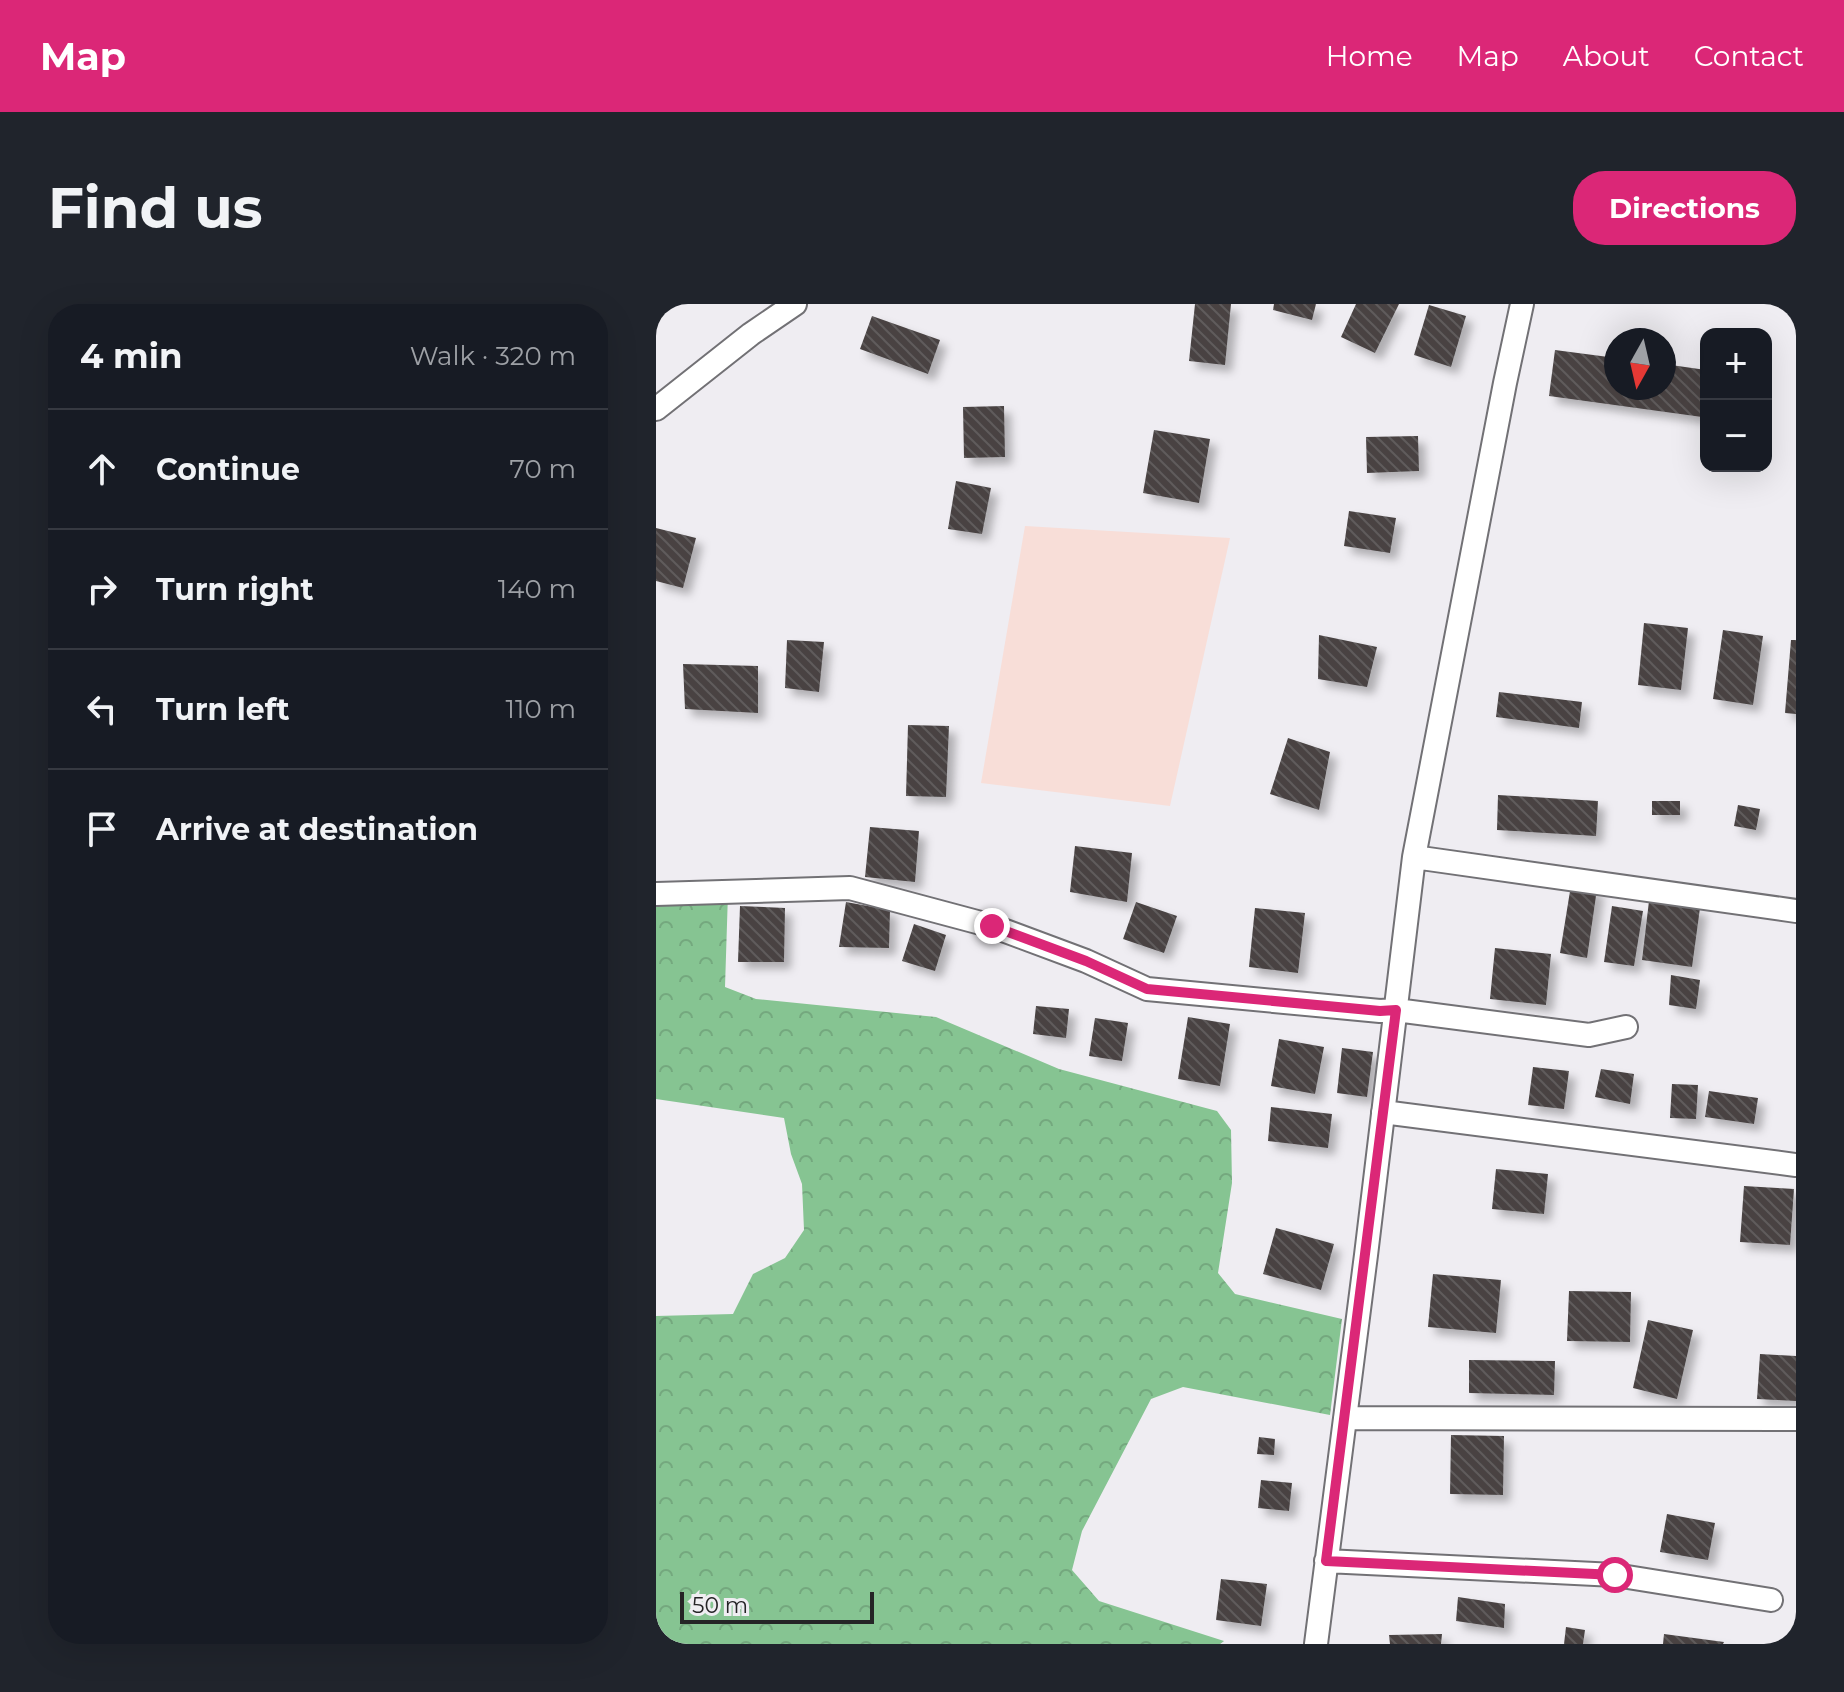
<!DOCTYPE html>
<meta charset="utf-8">
<style>
body{margin:0;font-family:Montserrat,sans-serif;background:#20242c;color:#f1f3f6}
.controls{position:absolute;right:24px;top:24px;display:grid;overflow:hidden;border-radius:16px;box-shadow:0 8px 32px #0002}
.controls button{width:72px;height:72px;display:grid;place-items:center;padding:0;border:0;border-bottom:2px solid #363941;background:#171b24;color:#f1f3f6;font:40px sans-serif}
.compass{position:absolute;left:948px;top:24px;width:72px;height:72px;border-radius:50%;background:#171b24;box-shadow:0 8px 32px #0002;rotate:188deg}
.scale{position:absolute;left:24px;bottom:20px;width:194px;box-sizing:border-box;padding-left:8px;border:4px solid #252426;border-top:0;font-size:22px;line-height:28px;white-space:nowrap;color:#252426;-webkit-text-stroke:6px #efedf2;paint-order:stroke}
.stop{position:absolute;width:24px;height:24px;margin:-18px;border:6px solid #db2777;border-radius:50%;background:#fff}
.stop.end{background:#db2777;border-color:#fff;box-shadow:0 2px 8px #0008}
.list{margin:0;padding:0;list-style:none}
h2{display:flex;justify-content:space-between;align-items:center;height:104px;margin:0;padding:0 32px;font-size:34px}
h2 small{font-size:26px;font-weight:400;color:#9ea1a6}
.list li{display:grid;grid-template-columns:52px 1fr auto;gap:24px;align-items:center;box-sizing:border-box;height:120px;padding:0 32px;border-top:2px solid #363941}
.list b{display:block;font-size:30px;white-space:nowrap}
.list em{font-size:26px;font-style:normal;color:#9ea1a6}
.icon{flex:none;width:44px;height:44px;fill:none;stroke:currentColor;stroke-width:2;stroke-linecap:round;stroke-linejoin:round}
.map{position:relative;flex:none;width:1140px;height:1340px;overflow:hidden;border-radius:32px}
header{display:flex;align-items:center;gap:48px;box-sizing:border-box;height:112px;padding:0 40px;background:#db2777;color:#fff}
header strong{font-size:38px}
nav{display:flex;gap:44px;margin-inline-start:auto;font-size:28px}
.intro{display:flex;align-items:center;justify-content:space-between;box-sizing:border-box;height:192px;padding:0 48px}
h1{margin:0;font-size:56px}
.button{padding:20px 36px;border-radius:32px;background:#db2777;color:#fff;font-size:28px;font-weight:700}
main{display:flex;gap:48px;padding:0 48px}
aside{flex:1;background:#171b24;border-radius:32px;box-shadow:0 8px 32px #0002}
.map>svg:first-child{display:block}
.commercial{fill:#f8ded8}
.forest{fill:url(#forest-crowns)}
.building{fill:url(#building-back-hatch);filter:url(#shadow)}
.lines{fill:none;stroke-linecap:round;stroke-linejoin:round}
.minor-casing{stroke:#727175;stroke-width:26}
.minor{stroke:#fff;stroke-width:22}
.route{stroke:#db2777;stroke-width:10}
</style>
<header>
<strong>Map</strong>
<nav><a>Home</a><a>Map</a><a>About</a><a>Contact</a></nav>
</header>
<div class="intro"><h1>Find us</h1><a class="button">Directions</a></div>
<main>
<aside>
<h2>4 min<small>Walk · 320 m</small></h2>
<ul class="list">
<li><svg class="icon" aria-label="ahead" viewBox="0 0 24 24"><path d="M12 20V5M6 11l6-6 6 6"/></svg><div><b>Continue</b></div><em>70 m</em></li>
<li><svg class="icon" aria-label="right" viewBox="0 0 24 24"><path d="M7 20v-9h11M14 6l5 5-5 5"/></svg><div><b>Turn right</b></div><em>140 m</em></li>
<li><svg class="icon" aria-label="left" viewBox="0 0 24 24"><path d="M17 20v-9H6M10 6l-5 5 5 5"/></svg><div><b>Turn left</b></div><em>110 m</em></li>
<li><svg class="icon" aria-label="arrive" viewBox="0 0 24 24"><path d="M6 21V4h12l-3 4 3 4H6"/></svg><div><b>Arrive at destination</b></div></li>
</ul>
</aside>
<div class="map">
<svg width="1140" height="1340" viewBox="0 0 1140 1340">
<defs>
<pattern id="forest-crowns" width="20" height="18" patternUnits="userSpaceOnUse" patternTransform="scale(2)"><rect width="20" height="18" fill="#86c492"/><path d="M2 6a3 3 0 1 1 6 0M12 15a3 3 0 1 1 6 0" fill="none" stroke="#74a87e"/></pattern>
<pattern id="building-back-hatch" width="6" height="6" patternUnits="userSpaceOnUse" patternTransform="scale(2)"><rect width="6" height="6" fill="#484343"/><path d="M-1 5l2 2M0 0l6 6M5-1l2 2" fill="none" stroke="#605b5c"/></pattern>
<filter id="shadow"><feDropShadow dx="7" dy="7" stdDeviation="4" flood-color="#0004"/></filter>
</defs>
<rect width="100%" height="100%" fill="#efedf2"/>
<!-- commercial -->
<path class="commercial" d="M369,222L574,234L514,502L325,479Z"/>
<!-- forest -->
<path class="forest" d="M72,589L69,683L100,695L280,713L403,765L561,807L575,826L576,879L562,969L579,990L686,1015L674,1111L527,1083L495,1095L426,1227L416,1266L443,1297L568,1337L564,1340H15L0,1325V1012L77,1010L97,970L129,954L148,926L146,880L135,850L128,814L0,795V590Z"/>
<!-- building -->
<path class="building" d="M539,0H575L569,61L533,57Z
M618,0H660L656,16L617,6Z
M700,0H743L719,49L685,33Z
M773,1L810,12L795,63L758,51Z
M216,12L284,36L272,70L204,45Z
M899,46L960,54V84H1008V60L1050,66V82L1046,113L893,92Z
M348,102L349,153L308,154L307,103Z
M498,126L554,135L543,199L487,189Z
M762,132L763,167L711,169L710,133Z
M300,177L335,184L326,230L292,225Z
M693,207L740,214L734,249L688,242Z
M0,224L40,234L27,284L0,277Z
M988,319L1032,324L1025,386L982,381Z
M1067,326L1107,332L1097,401L1057,395Z
M663,331L721,343L711,383L662,375Z
M131,336L168,338L163,388L129,384Z
M1135,336H1140V410L1129,409Z
M27,360L102,362V409L29,405Z
M843,388L926,398L923,424L840,413Z
M252,421L293,422L290,493L250,492Z
M632,434L674,448L663,506L614,490Z
M842,491L942,497L940,532L841,526Z
M996,497H1024V511H996Z
M1082,501L1104,505L1100,526L1078,522Z
M214,523L263,527L259,578L209,573Z
M419,542L476,549L471,598L414,588Z
M915,581L941,585L931,654L904,649Z
M993,597L1044,604L1036,663L986,656Z
M190,598L234,606L233,644L183,643Z
M480,598L521,612L508,649L467,635Z
M84,602L129,604L128,658H82Z
M956,602L987,607L978,662L948,658Z
M599,604L649,609L642,669L593,663Z
M258,620L290,631L279,667L246,657Z
M839,644L895,650L890,701L834,695Z
M1015,671L1044,676L1040,705L1013,701Z
M380,702L413,705L410,734L377,730Z
M532,713L574,720L564,782L522,775Z
M439,714L472,719L466,757L433,752Z
M623,735L668,743L659,790L615,782Z
M686,744L717,748L711,793L681,789Z
M877,763L913,767L908,805L872,801Z
M945,765L978,770L974,800L939,793Z
M1016,780L1042,781L1040,815L1014,814Z
M1053,787L1102,794L1098,820L1049,813Z
M615,803L676,810L672,844L612,837Z
M840,865L892,870L888,910L836,905Z
M1088,882L1138,885L1134,941L1084,938Z
M620,924L678,940L665,986L607,970Z
M777,970L845,976L840,1029L772,1023Z
M913,987L975,988L974,1038L911,1037Z
M992,1016L1037,1026L1021,1095L977,1084Z
M1104,1050L1140,1052V1097L1101,1095Z
M813,1056L899,1057L898,1091L813,1089Z
M795,1131L848,1132L847,1191L794,1190Z
M603,1133L619,1135L618,1151L601,1150Z
M605,1176L636,1179L633,1207L602,1204Z
M1011,1210L1059,1219L1052,1256L1004,1248Z
M565,1275L611,1280L605,1322L560,1316Z
M802,1293L849,1300L848,1324L800,1317Z
M910,1323L929,1326L927,1340H908Z
M786,1330L785,1340H734L733,1331Z
M1008,1330L1068,1338L1067,1340H1007Z"/>
<g class="lines">
<!-- minor casing -->
<g class="minor-casing">
<path id="minor" d="M0,105L95,30L139,0
M758,553L1140,607
M0,590L194,584L336,622L430,657L491,685L724,707L740,706L933,731L970,723
M727,808L1140,861
M689,1114L1140,1115
M670,1257L959,1271L1115,1296
M660,1340L710,951L758,553L849,79L866,0"/>
</g>
<!-- minor -->
<use href="#minor" class="minor"/>
</g>
<g class="lines">
<!-- route -->
<path class="route" d="M336,622L430,657L491,685L724,707L740,706L670,1257L959,1271"/>
</g>
</svg>
<div class="controls">
<button>+</button>
<button>−</button>
</div>
<svg class="compass" viewBox="-18 -18 36 36"><path d="M0-13l5 13h-10z" fill="#e53935"/><path d="M0 13l5-13h-10z" fill="#9ea1a6"/></svg>
<div class="scale">50 m</div>
<div class="stop" style="left:959px;top:1271px"></div>
<div class="stop end" style="left:336px;top:622px"></div>
</div>
</main>
